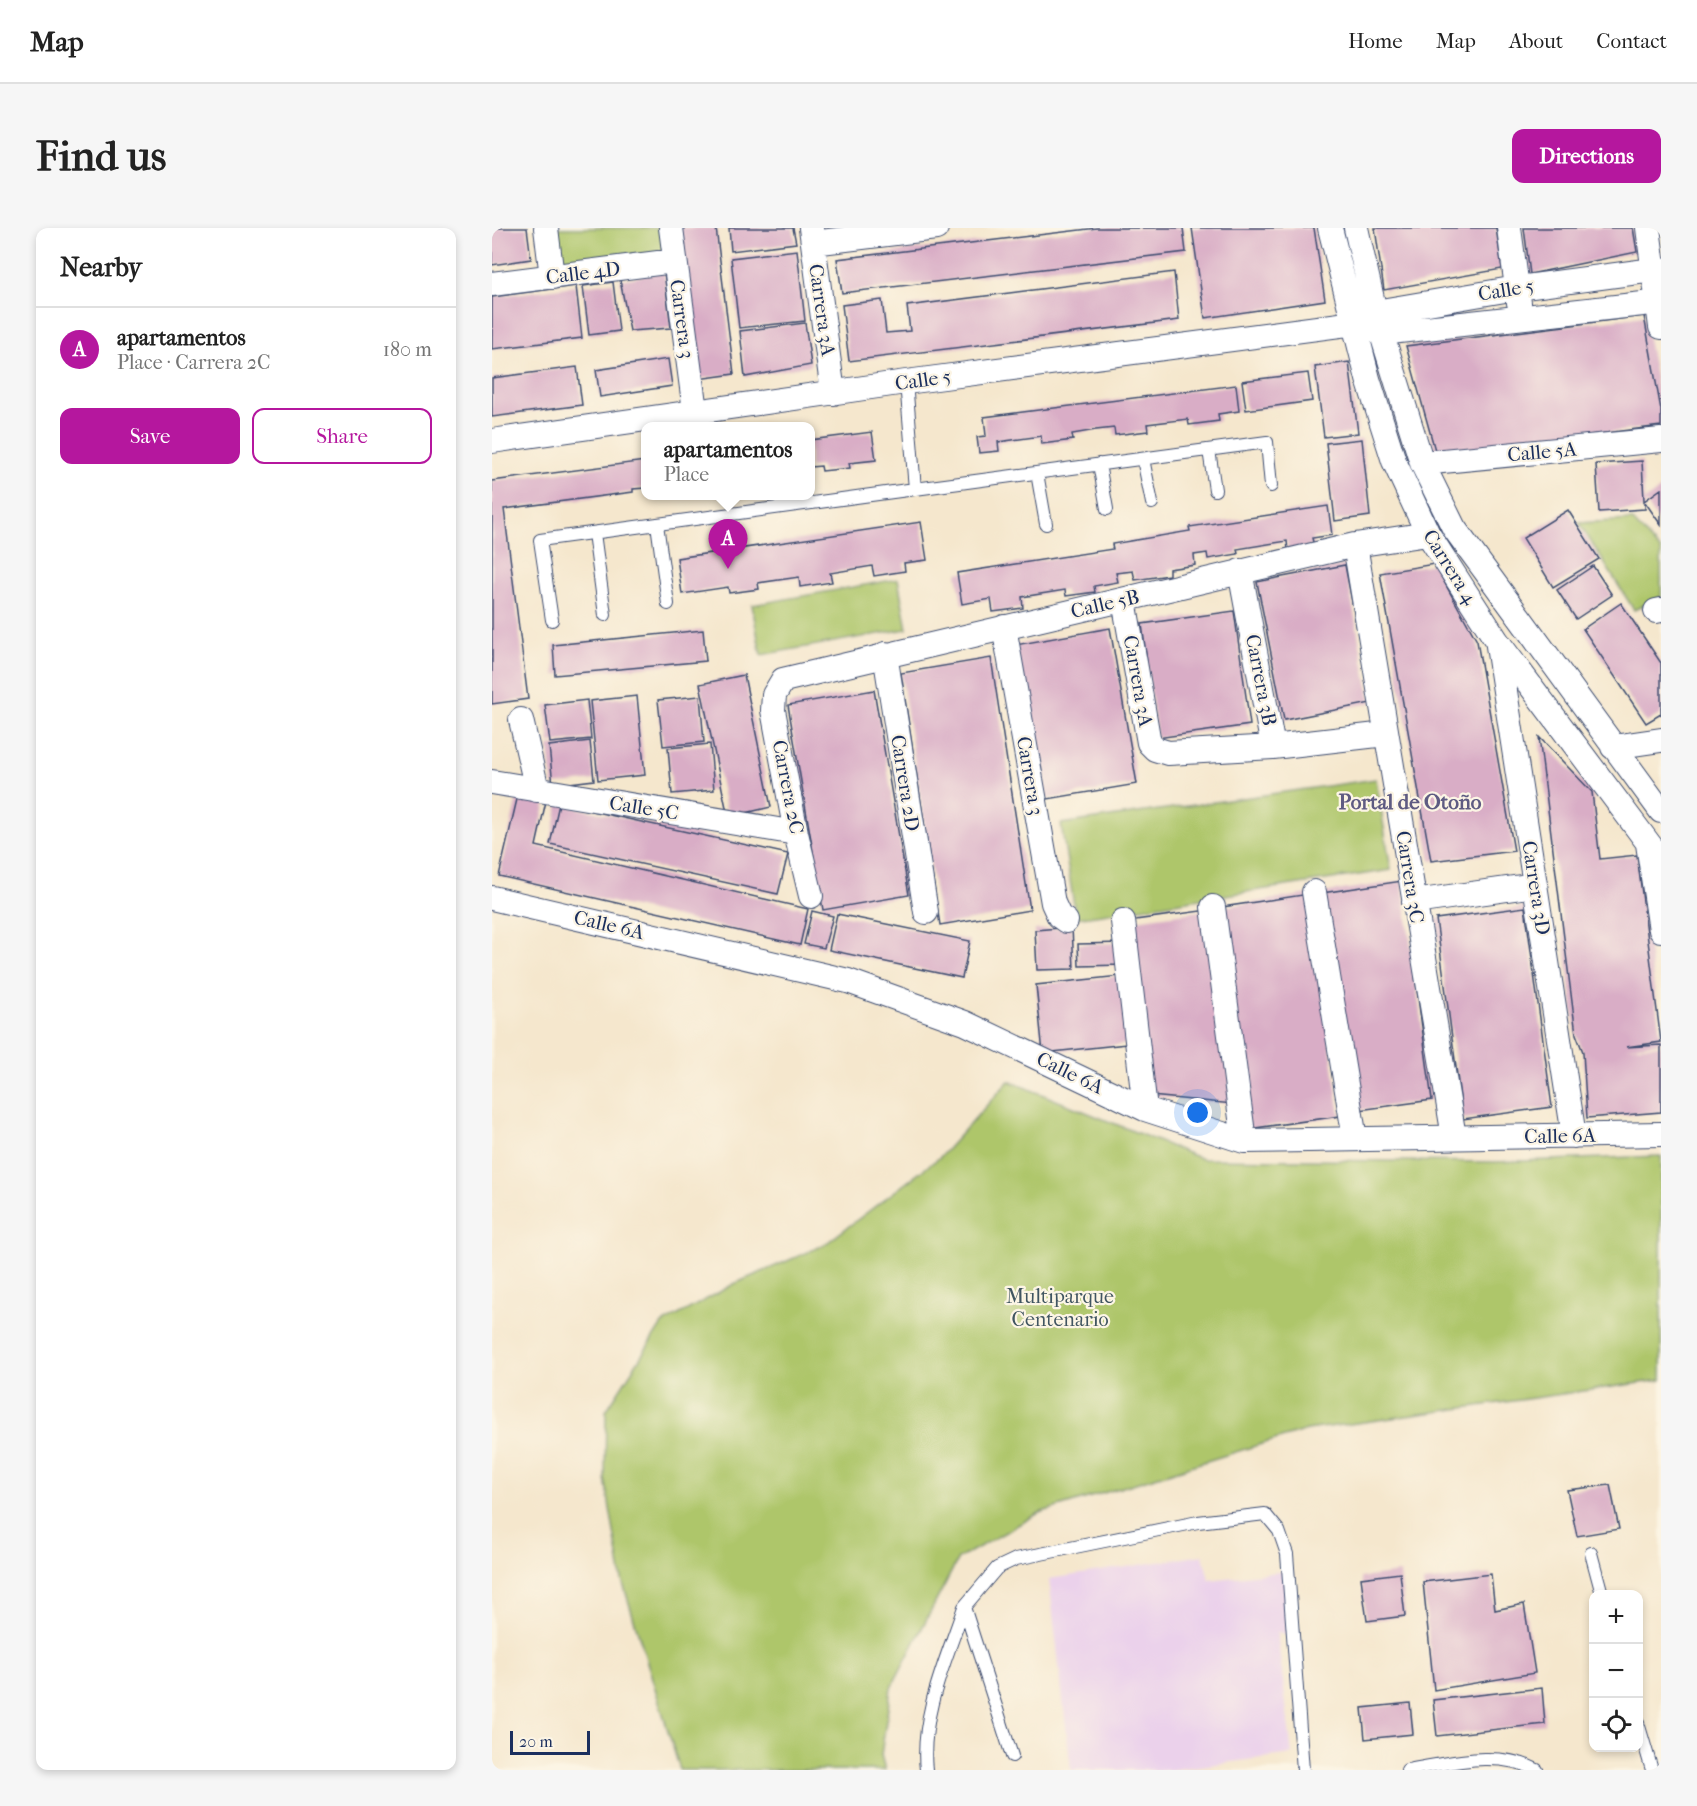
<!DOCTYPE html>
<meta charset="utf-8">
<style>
body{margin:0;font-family:"IM FELL French Canon",serif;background:#f6f6f6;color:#222}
.controls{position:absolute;right:18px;bottom:18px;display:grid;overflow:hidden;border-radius:12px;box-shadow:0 3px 9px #0003}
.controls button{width:54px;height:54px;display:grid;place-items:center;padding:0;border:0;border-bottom:2px solid #e0e0e0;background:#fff;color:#222;font:30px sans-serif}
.scale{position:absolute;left:18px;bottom:15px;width:80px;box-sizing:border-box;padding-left:6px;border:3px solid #1b2f5e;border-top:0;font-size:16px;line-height:21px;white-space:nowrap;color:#1b2f5e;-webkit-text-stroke:4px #fcf5e5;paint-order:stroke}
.you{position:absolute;left:706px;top:885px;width:21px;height:21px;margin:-15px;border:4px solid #fff;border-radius:50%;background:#1a73e8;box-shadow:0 0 0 9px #1a73e833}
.badge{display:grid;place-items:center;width:39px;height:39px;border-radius:50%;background:#b5179e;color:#fff;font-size:20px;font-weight:700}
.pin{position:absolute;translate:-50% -50px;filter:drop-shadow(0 2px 3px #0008)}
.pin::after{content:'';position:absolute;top:32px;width:21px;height:18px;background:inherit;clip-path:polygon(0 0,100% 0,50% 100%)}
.popup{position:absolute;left:149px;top:194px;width:174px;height:78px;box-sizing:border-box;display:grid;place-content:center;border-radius:12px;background:#fff;filter:drop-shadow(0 2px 4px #0005);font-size:20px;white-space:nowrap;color:#767676}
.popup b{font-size:22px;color:#222}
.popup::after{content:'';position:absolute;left:50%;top:100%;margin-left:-12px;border:12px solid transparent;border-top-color:#fff}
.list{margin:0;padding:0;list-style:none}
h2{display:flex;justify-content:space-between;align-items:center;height:78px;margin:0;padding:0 24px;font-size:26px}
h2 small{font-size:20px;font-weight:400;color:#767676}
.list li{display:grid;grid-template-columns:39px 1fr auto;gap:18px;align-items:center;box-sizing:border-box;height:84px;padding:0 24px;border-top:2px solid #e0e0e0}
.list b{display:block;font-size:22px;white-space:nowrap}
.list p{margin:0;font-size:20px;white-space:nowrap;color:#767676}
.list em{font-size:20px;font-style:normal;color:#767676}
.actions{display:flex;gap:12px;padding:18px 24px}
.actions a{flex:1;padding:14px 0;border:2px solid #b5179e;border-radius:12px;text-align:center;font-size:21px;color:#b5179e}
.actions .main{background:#b5179e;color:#fff}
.icon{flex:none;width:33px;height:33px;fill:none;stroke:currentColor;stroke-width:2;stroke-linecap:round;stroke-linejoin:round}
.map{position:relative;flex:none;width:1169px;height:1542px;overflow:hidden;border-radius:12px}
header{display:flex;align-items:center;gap:36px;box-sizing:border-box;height:84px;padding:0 30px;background:#fff;border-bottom:2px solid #e0e0e0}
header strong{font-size:28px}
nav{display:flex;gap:33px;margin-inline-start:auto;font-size:21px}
.intro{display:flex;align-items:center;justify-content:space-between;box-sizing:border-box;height:144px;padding:0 36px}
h1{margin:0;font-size:42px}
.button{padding:15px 27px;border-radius:12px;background:#b5179e;color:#fff;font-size:21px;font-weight:700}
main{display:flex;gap:36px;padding:0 36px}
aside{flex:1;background:#fff;border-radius:12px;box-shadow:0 3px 9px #0003}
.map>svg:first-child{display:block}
.built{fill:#ebd1eb}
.green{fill:#aec66b;stroke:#647a64;stroke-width:1.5}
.building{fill:#d9adc6}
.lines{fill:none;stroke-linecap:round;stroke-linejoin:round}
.lane-casing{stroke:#3c4b6f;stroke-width:14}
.street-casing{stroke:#3c4b6f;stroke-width:26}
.lane{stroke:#fff;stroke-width:12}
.street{stroke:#fff;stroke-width:24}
.labels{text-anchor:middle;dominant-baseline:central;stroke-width:4.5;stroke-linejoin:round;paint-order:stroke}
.street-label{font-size:20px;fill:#1b2f5e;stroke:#fcf5e5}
.park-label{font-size:20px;fill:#405561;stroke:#fcf5e5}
.neighbourhood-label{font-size:21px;font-weight:bold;fill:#5e5b82;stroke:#fcf5e5}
</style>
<header>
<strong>Map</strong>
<nav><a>Home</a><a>Map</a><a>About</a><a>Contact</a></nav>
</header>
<div class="intro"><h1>Find us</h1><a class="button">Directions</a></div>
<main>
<aside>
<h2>Nearby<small></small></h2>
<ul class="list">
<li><span class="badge">A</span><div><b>apartamentos</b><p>Place · Carrera 2C</p></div><em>180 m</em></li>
</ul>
<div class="actions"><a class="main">Save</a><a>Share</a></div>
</aside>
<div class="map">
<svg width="1169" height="1542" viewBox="0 0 1169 1542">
<rect width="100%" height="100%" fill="#fcf5e5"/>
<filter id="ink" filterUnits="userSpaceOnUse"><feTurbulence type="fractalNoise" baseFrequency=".0167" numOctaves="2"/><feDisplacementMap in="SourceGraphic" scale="12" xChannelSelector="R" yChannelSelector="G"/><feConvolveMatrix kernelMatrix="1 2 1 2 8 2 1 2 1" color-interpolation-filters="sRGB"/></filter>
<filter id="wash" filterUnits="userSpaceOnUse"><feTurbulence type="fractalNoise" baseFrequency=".008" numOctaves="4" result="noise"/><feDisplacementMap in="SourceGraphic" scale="24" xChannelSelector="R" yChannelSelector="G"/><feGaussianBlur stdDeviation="1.35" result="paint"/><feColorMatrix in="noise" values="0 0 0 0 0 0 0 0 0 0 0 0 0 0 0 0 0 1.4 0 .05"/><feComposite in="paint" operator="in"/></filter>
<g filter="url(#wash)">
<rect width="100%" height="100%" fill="#f5e7cd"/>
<!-- built -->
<path class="built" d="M711,1327L717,1352L796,1343L794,1406L785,1404L800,1526L678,1542H579L557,1351Z"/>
<!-- green -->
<path class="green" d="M60,0H171L173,28L64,39Z
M1140,292L1169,323V369L1142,382L1087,295Z
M406,351L415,401L269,427L260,377Z
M884,551L899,642L584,690L569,596Z
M517,853L710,931L1003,934L1169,928V1152L815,1202L547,1285L466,1331L399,1460L389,1527L393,1542H188L130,1352L113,1250L114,1183L170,1096L242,1056L332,1017L448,929Z"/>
<g id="blocks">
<!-- building -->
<path class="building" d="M0,0H35L39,31L0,37Z
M186,0H224L242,146L206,151Z
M237,0H301L304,15L239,23Z
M605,0H691L694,24L350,65L345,31Z
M700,0H822L833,72L713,90Z
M883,0H1004L1010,41L892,62Z
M1032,0H1141L1145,24L1038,46Z
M305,22L313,93L247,100L239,30Z
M172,44L179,100L138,103L128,52Z
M682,44L687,92L357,133L350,77L390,72L394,105L418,103L415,78Z
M121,54L127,103L97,107L91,58Z
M84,58L90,110L0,121V69Z
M1152,88L1169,182V198L944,226L914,118Z
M313,95L319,137L253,149L248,103Z
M176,131L180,158L108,169L104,142Z
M857,134L866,205L832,209L823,139Z
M85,139L90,177L0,189V150Z
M816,145L820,173L754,182L750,153Z
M744,157L747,183L726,186L727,193L697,197L696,191L655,196L656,203L623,207L622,200L604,202L580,206L581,212L550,216L549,208L506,214L507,223L487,225L485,209L494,208L492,189Z
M380,204L384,232L357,235L358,240L330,243L329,238L318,239V212Z
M870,211L878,288L843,293L834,215Z
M153,233V260L141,261V264L12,281L36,471L0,476V253Z
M1150,233L1152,273L1169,261V297L1153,274V281L1107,284L1104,236Z
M836,278L840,307L820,310L822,318L796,322L795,313L745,321L746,326L716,331L715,325L702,327L703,337L677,341V347L643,352L641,343L624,345L626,354L602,358L603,364L574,368L573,362L530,369L531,380L501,384L499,371L470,376L465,345L621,321L620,316L698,303L697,299Z
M1076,282L1107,331L1061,359L1031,310Z
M429,294L435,332L412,335L413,343L382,348L380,338L338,345L340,354L308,359L307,349L266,355L267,361L237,365L236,359L190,366L185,330Z
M942,336L985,413L1022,623L939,633L888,345Z
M853,337L879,475L792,492L765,354Z
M1101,338L1120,367L1084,391L1065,362Z
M1129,375L1169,435V486L1154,495L1091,401Z
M742,383L758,497L665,510L650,396Z
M618,400L645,556L550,572L523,417Z
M211,402L214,433L63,447L61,417Z
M499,430L538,682L448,697L409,445Z
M252,447L279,579L236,589L208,456Z
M382,462L417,667L331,682L296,477Z
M145,468L153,547L106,552L98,473Z
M208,468L212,514L171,518L166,472Z
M95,472L99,511L58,515L53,477Z
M1047,509L1100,564L1108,631L1145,627L1169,814L1134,819L1169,817V884L1095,890L1091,824L1084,806Z
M98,513L102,552L61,557L57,518Z
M218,516L222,562L180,566L176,520Z
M26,567L54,573L44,618L316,681L308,717L7,648Z
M67,576L296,626L286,666L58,616Z
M910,653L940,872L860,883L830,665Z
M817,666L848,888L756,901L724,680Z
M1033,679L1060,879L971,891L944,691Z
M716,682L741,876L659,868L636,693Z
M320,683L341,688L332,720L312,716Z
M345,686L478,713L470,750L337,722Z
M580,699L582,741L545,742L543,702Z
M631,715V737L587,738L586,716Z
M637,747L644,815L551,825L544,757Z
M1118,1257L1127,1301L1085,1308L1075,1262Z
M908,1345L913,1388L875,1393L869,1350Z
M999,1346L1003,1382L1032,1376L1043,1445L942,1462L931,1354Z
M1050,1460L1053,1496L945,1508L941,1472Z
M918,1475L921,1506L873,1511L870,1480Z"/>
</g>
</g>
<g filter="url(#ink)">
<use href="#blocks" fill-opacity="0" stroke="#3c4b6f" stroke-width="1.5"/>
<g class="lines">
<!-- lane casing -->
<g class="lane-casing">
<path id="lane" d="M717,222L723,262
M651,231L660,275
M607,236L615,281
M545,245L554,296
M423,261L775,214L779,258
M165,296L176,376
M102,305L113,387
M60,392L48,312L423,261L414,154
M1099,1325L1110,1366
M1146,1495L1160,1542
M520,1528L472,1379L505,1340L524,1331L706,1294L773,1286L787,1303L795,1326L811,1542
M434,1542C428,1487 455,1430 472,1379
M915,1542C959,1535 1005,1521 1045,1542"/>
</g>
<!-- street casing -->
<g class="street-casing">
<path id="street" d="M54,0L60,49
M179,0L203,183
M319,0L341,165
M838,0L876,151L902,233L936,306L1005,413L1169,632
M864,0L883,84L930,235L962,300L1169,583
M1017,0L1027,75
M1156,0L1169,99
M321,15L444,0
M0,56L182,33
M874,100L889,105L1169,74
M0,213L414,154L863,95L883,84L1025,60L1169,41
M930,235L1169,212
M863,317L962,909
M748,343L781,519
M632,372L657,515L663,521L676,525L781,519L894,506
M1164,383L1169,382
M512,399L561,675L567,688L574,693
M1006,418L1082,908
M393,426L434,684
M29,492L45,562
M1121,519L1169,512
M0,554L304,605
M1156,616L1169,702
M822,664L863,911
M319,668L304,605L281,482L282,467L291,452L863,317L936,306
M0,670L356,753L473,795L653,881L752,913L1169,906
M922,674L1043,657
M721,679L752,913
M631,693L653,881"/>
</g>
<!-- lane -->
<use href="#lane" class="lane"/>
<!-- street -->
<use href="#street" class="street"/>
</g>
</g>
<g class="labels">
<!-- street labels -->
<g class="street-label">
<text transform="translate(91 45) rotate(-7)">Calle 4D</text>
<text transform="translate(1014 62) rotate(-9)">Calle 5</text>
<text transform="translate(330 82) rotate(82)">Carrera 3A</text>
<text transform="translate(190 91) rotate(82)">Carrera 3</text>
<text transform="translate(431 152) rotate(-8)">Calle 5</text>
<text transform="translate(1050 224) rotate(-5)">Calle 5A</text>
<text transform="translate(958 339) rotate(58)">Carrera 4</text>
<text transform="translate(613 376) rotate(-13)">Calle 5B</text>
<text transform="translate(769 452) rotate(79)">Carrera 3B</text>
<text transform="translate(646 453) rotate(80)">Carrera 3A</text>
<text transform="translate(538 548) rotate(80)">Carrera 3</text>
<text transform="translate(413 555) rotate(81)">Carrera 2D</text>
<text transform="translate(296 559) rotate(79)">Carrera 2C</text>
<text transform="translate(152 580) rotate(9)">Calle 5C</text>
<text transform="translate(918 649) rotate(81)">Carrera 3C</text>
<text transform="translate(1044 660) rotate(81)">Carrera 3D</text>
<text transform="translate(117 697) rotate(13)">Calle 6A</text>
<text transform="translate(578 845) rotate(26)">Calle 6A</text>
<text transform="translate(1068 908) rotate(-1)">Calle 6A</text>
</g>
<!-- park labels -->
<g class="park-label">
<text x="568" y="1068">Multiparque<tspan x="568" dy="23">Centenario</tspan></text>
</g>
<!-- neighbourhood labels -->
<g class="neighbourhood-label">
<text x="918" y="574">Portal de Otoño</text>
</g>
</g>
</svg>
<div class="controls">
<button>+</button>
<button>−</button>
<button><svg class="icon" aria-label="locate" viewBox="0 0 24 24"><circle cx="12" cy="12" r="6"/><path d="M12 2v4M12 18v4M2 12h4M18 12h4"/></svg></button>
</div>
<div class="scale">20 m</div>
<div class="you"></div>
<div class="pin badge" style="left:236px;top:341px">A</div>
<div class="popup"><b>apartamentos</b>Place</div>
</div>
</main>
